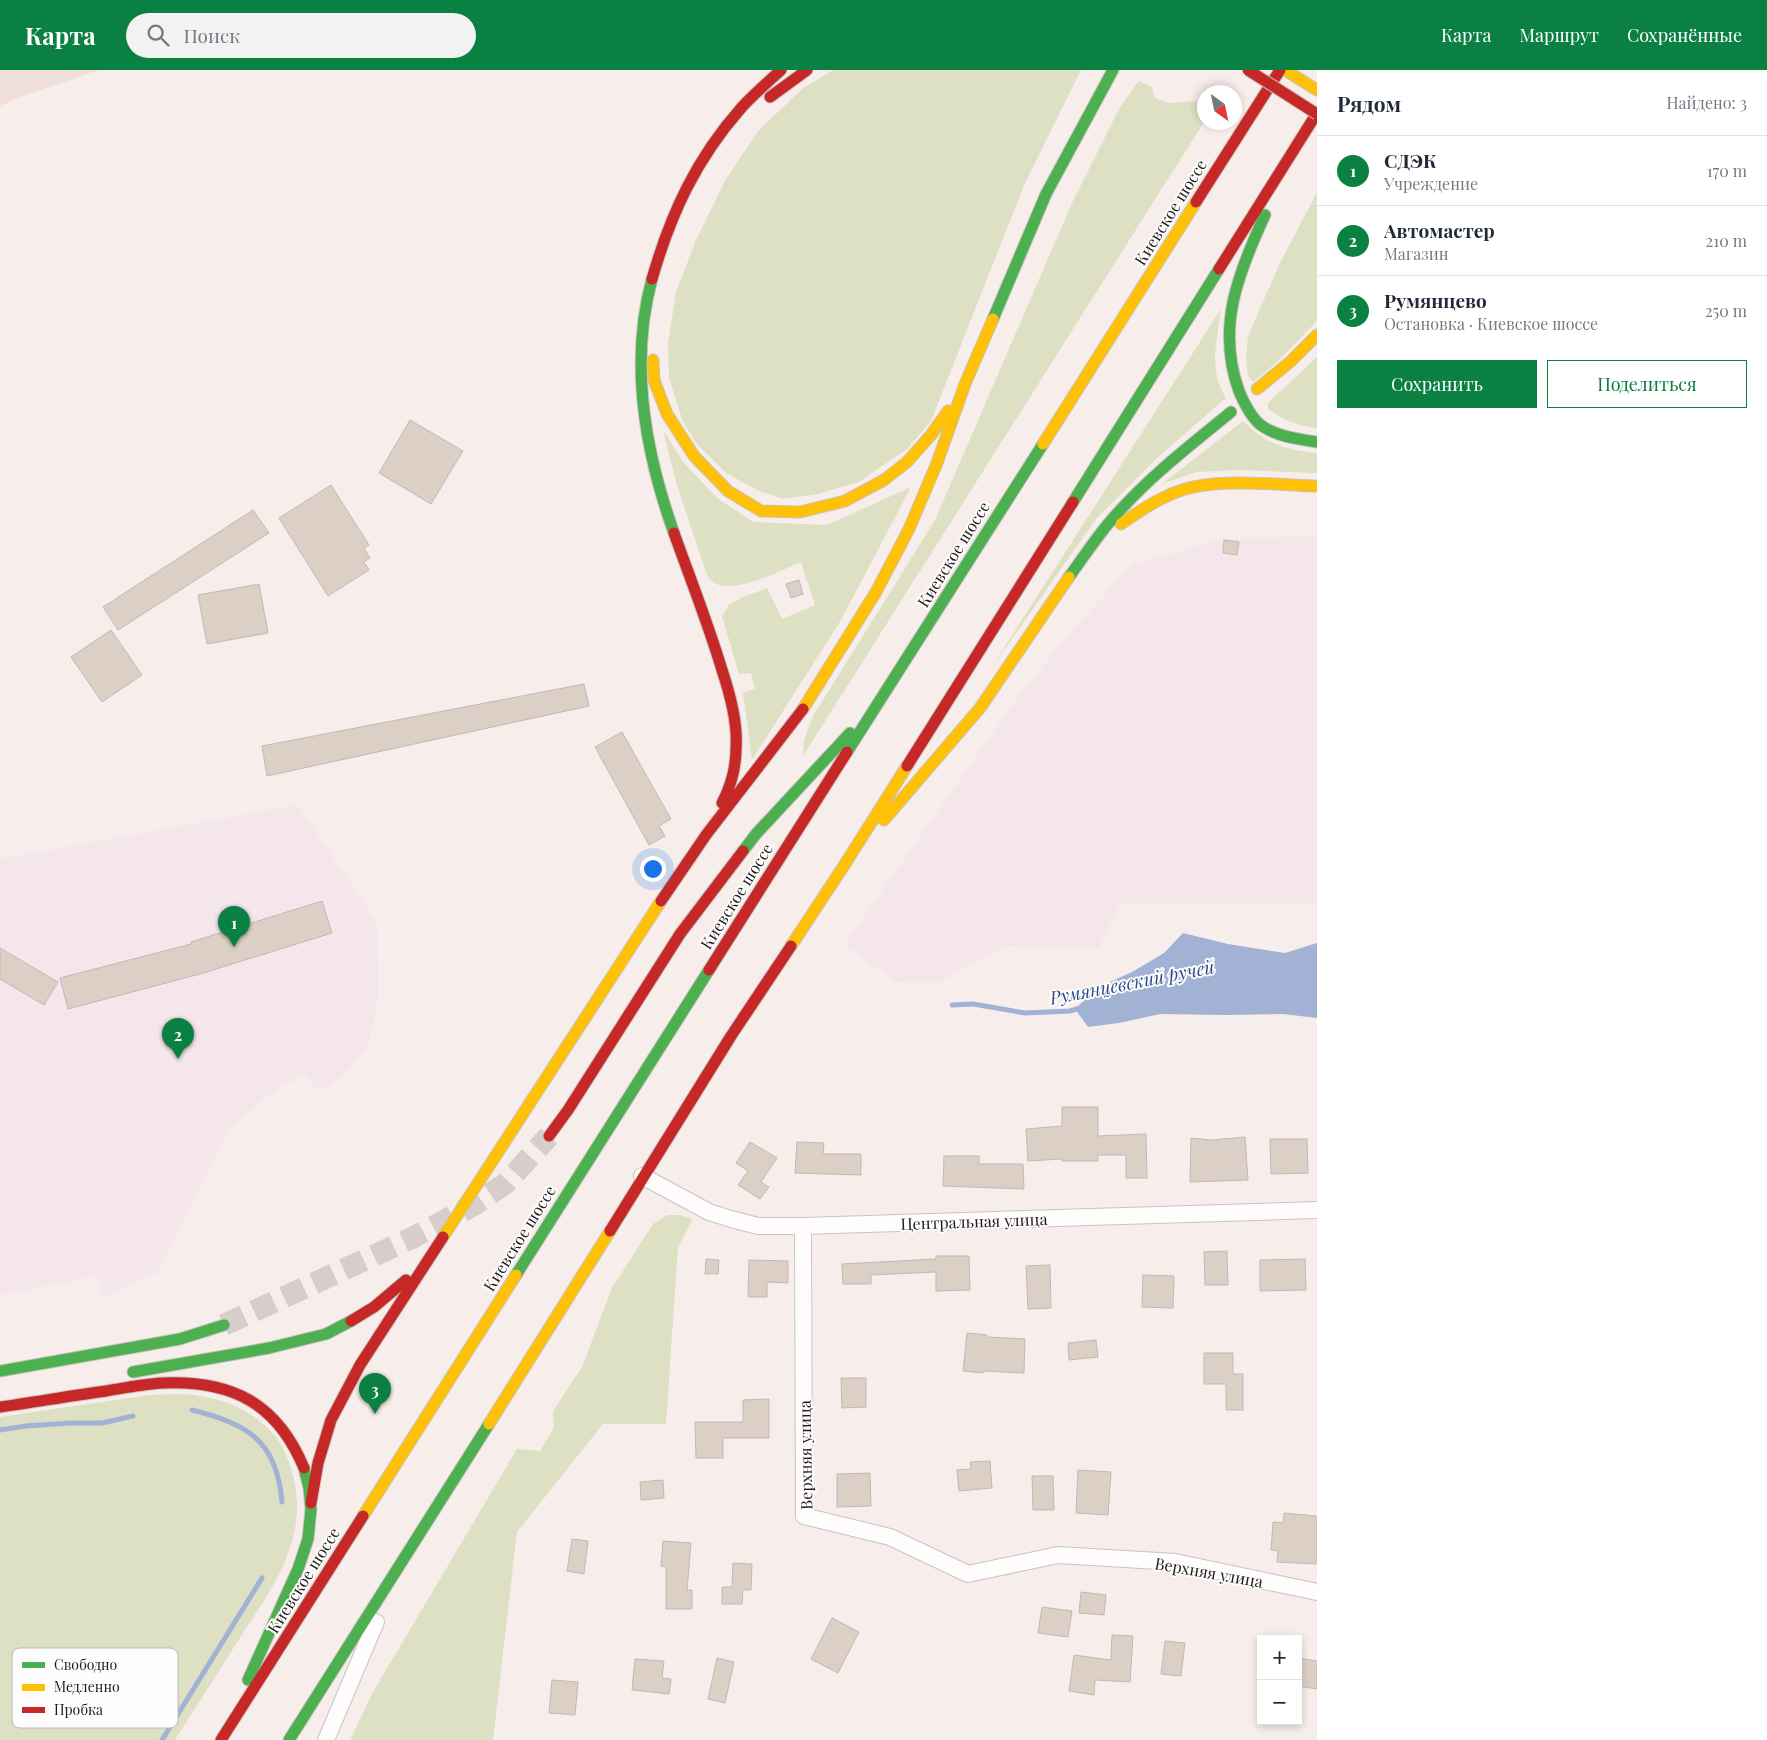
<!DOCTYPE html>
<html lang="ru">
<meta charset="utf-8">
<style>
body{margin:0;font-family:"Playfair Display",serif;background:#f2f2f3;color:#1f2937}
.controls{position:absolute;right:15px;bottom:15px;display:grid;overflow:hidden;border-radius:0px;box-shadow:0 2px 8px #0003}
.controls button{width:45px;height:45px;display:grid;place-items:center;padding:0;border:0;border-bottom:1px solid #e0e1e3;background:#fff;color:#1f2937;font:25px sans-serif}
.compass{position:absolute;left:1197px;top:15px;width:45px;height:45px;border-radius:50%;background:#fff;box-shadow:0 2px 8px #0003;rotate:147deg}
.you{position:absolute;left:652px;top:798px;width:18px;height:18px;margin:-12px;border:4px solid #fff;border-radius:50%;background:#1a73e8;box-shadow:0 0 0 8px #1a73e833}
.badge{display:grid;place-items:center;width:32px;height:32px;border-radius:50%;background:#0b8043;color:#fff;font-size:16px;font-weight:700}
.pin{position:absolute;translate:-50% -41px;filter:drop-shadow(0 1px 2px #0008)}
.pin::after{content:'';position:absolute;top:26px;width:18px;height:15px;background:inherit;clip-path:polygon(0 0,100% 0,50% 100%)}
.list{margin:0;padding:0;list-style:none}
h2{display:flex;justify-content:space-between;align-items:center;height:65px;margin:0;padding:0 20px;font-size:21px}
h2 small{font-size:16px;font-weight:400;color:#747a83}
.list li{display:grid;grid-template-columns:32px 1fr auto;gap:15px;align-items:center;box-sizing:border-box;height:70px;padding:0 20px;border-top:1px solid #e0e1e3}
.list b{display:block;font-size:19px;white-space:nowrap}
.list p{margin:0;font-size:16px;white-space:nowrap;color:#747a83}
.list em{font-size:16px;font-style:normal;color:#747a83}
.actions{display:flex;gap:10px;padding:15px 20px}
.actions a{flex:1;padding:11px 0;border:1px solid #0b8043;border-radius:0px;text-align:center;font-size:18px;color:#0b8043}
.actions .main{background:#0b8043;color:#fff}
.icon{flex:none;width:28px;height:28px;fill:none;stroke:currentColor;stroke-width:2;stroke-linecap:round;stroke-linejoin:round}
.map{position:relative;flex:none;width:1317px;height:1670px;overflow:hidden}
header{display:flex;align-items:center;gap:30px;box-sizing:border-box;height:70px;padding:0 25px;background:#0b8043;color:#fff}
header strong{font-size:24px}
nav{display:flex;gap:28px;margin-inline-start:auto;font-size:18px}
.search{width:350px;height:45px;background:#f2f2f3;display:flex;align-items:center;gap:12px;box-sizing:border-box;padding:0 18px;border-radius:28px;color:#747a83;font-size:19px}
main{display:flex}
aside{flex:1;background:#fff}
.map>svg:first-child{display:block}
.commercial{fill:#f5e6ec}
.built{fill:#f0e0d9}
.green{fill:#dde0c2}
.water{fill:#a2b2d5}
.lines{fill:none;stroke-linecap:round;stroke-linejoin:round}
.stream{stroke:#a2b2d5;stroke-width:5}
.building{fill:#dccfc5;stroke:#c1b9b5}
.secondary-tunnel{stroke:#d7cecb;stroke-width:22;stroke-dasharray:22 11;stroke-linecap:butt}
.street-casing{stroke:#cbc3c0;stroke-width:18}
.fast-casing{stroke:#cbc3c0;stroke-width:13}
.slow-casing{stroke:#cbc3c0;stroke-width:13}
.jam-casing{stroke:#cbc3c0;stroke-width:13}
.street{stroke:#fefcfc;stroke-width:16}
.fast{stroke:#4caf50;stroke-width:11}
.slow{stroke:#ffc107;stroke-width:11}
.jam{stroke:#c62828;stroke-width:11}
.jam-bridge-casing{stroke:#cbc3c0;stroke-width:13;stroke-linecap:butt}
.jam-bridge{stroke:#c62828;stroke-width:11}
.labels{text-anchor:middle;dominant-baseline:central;stroke-width:4;stroke-linejoin:round;paint-order:stroke}
.street-label{font-size:16px;fill:#221b18;stroke:#fdfdfd}
.water-label{font-size:18px;font-style:italic;fill:#2a4a88;stroke:#fdfdfd}
.key{fill:#fdfdfd;stroke:#bbb9b8;stroke-width:1}
.key-label{font-size:14px;fill:#221b18}
</style>
<header>
<strong>Карта</strong>
<div class="search"><svg class="icon" aria-label="search" viewBox="0 0 24 24"><circle cx="10" cy="10" r="6"/><path d="M15 15l6 6"/></svg>Поиск</div>
<nav><a>Карта</a><a>Маршрут</a><a>Сохранённые</a></nav>
</header>
<main>
<div class="map">
<svg width="1317" height="1670" viewBox="0 0 1317 1670">
<rect width="100%" height="100%" fill="#f7eeeb"/>
<!-- commercial -->
<path class="commercial" d="M1317,466V834L1120,835L1099,878L1007,876L937,913L896,912L844,875L1013,634L1062,571L1132,495L1222,469Z
M298,735L377,852L378,929L369,973L344,1005L319,1021L304,1005L275,1020L228,1060L159,1202L102,1228L98,1206L0,1225V789Z"/>
<!-- built -->
<path class="built" d="M0,0H99L23,26L0,36Z"/>
<!-- green -->
<path class="green" d="M833,0H1081L1025,113L931,351L907,379L859,412L818,424L783,429L757,420L726,403L696,373L683,352L669,308L668,273L676,222L696,170L726,109L759,60L802,19Z
M1139,11L1152,17L1154,27L1167,33L1198,31L1204,24V52L803,686L804,670L813,646L935,450L1072,133L1120,37Z
M1317,122V251L1277,292L1253,312L1248,306L1246,288L1248,266L1279,195Z
M1221,239C1217,270 1208,300 1226,328L1158,387L1096,449L988,603Z
M1317,287V358C1296,355 1285,351 1268,339V333Z
M1243,351C1266,374 1284,380 1317,383V403L1240,400L1196,402L1162,414Z
M663,360L683,392L717,428L753,452L827,455L911,417L841,550L752,690L743,622L755,619L751,603L739,604L722,546L729,535L741,528L767,518L782,549L815,535L801,492C782,500 729,527 712,511C710,510 709,507 707,505L677,415Z
M667,1145H680L693,1149L678,1177L666,1354H603L517,1462L493,1670H350L373,1622L517,1379L540,1381L554,1357L553,1341L582,1297L612,1218L653,1154Z
M182,1324C219,1326 255,1339 278,1370C287,1384 292,1398 295,1415C306,1476 269,1522 238,1571C217,1604 196,1637 175,1670H0V1347L150,1325Z"/>
<!-- water -->
<path class="water" d="M1183,863L1228,874L1285,883L1317,873V948L1283,944L1225,945L1160,944L1119,953L1088,957L1075,939L1099,917L1132,902L1164,883Z"/>
<g class="lines">
<!-- stream -->
<path class="stream" d="M952,935L973,934L1025,943L1070,941L1080,938
M192,1340C248,1354 277,1371 282,1432
M0,1360L26,1356L71,1353H102L133,1346
M162,1670L262,1508"/>
</g>
<!-- building -->
<path class="building" d="M410,350L463,381L431,434L379,403Z
M331,415L369,475L364,478L370,488L364,492L369,500L328,526L279,448Z
M253,440L269,463L118,560L103,537Z
M1224,470L1239,472L1237,485L1223,483Z
M799,510L803,524L791,528L786,514Z
M259,514L268,563L207,574L198,525Z
M111,560L142,605L102,632L71,587Z
M584,614L589,636L267,706L262,676Z
M622,662L671,749L659,756L665,766L649,775L595,677Z
M322,831L332,863L200,904L68,939L60,908L191,874V872Z
M0,878L58,912L44,935L0,909Z
M1062,1037H1098V1066L1146,1064L1147,1108H1126V1085H1098V1091H1062V1089L1028,1091L1026,1059L1062,1056Z
M1245,1067L1248,1110L1190,1112L1191,1068L1211,1070Z
M1270,1069H1307L1308,1103L1271,1104Z
M750,1072L777,1088L761,1112L769,1117L760,1129L738,1115L748,1101L736,1093Z
M797,1072L824,1073L823,1084H861V1105L795,1103Z
M944,1086H979V1094H1023L1024,1119L943,1116Z
M1227,1181L1228,1215H1205L1204,1182Z
M936,1186H969L970,1220L936,1221V1202L871,1205V1214H843L842,1194L936,1189Z
M706,1189L719,1190L718,1204H705Z
M1305,1189L1306,1220L1260,1221V1190Z
M749,1190L788,1191V1213L767,1212V1227H748Z
M1050,1195L1051,1238L1028,1239L1026,1196Z
M1143,1205L1174,1206L1173,1238L1142,1237Z
M967,1263L987,1265V1267L1025,1269L1024,1303L983,1301V1303L963,1301Z
M1096,1270L1098,1287L1069,1290L1068,1273Z
M1204,1283H1233V1304H1243V1340H1226V1314H1204Z
M841,1308H866V1337L842,1338Z
M769,1329V1368H723V1388H696L695,1352H743V1330Z
M990,1391L992,1418L959,1421L957,1400L971,1399L970,1392Z
M1078,1400L1111,1402L1108,1445L1076,1443Z
M870,1403L871,1436L837,1437V1404Z
M1032,1406H1053L1054,1440H1033Z
M663,1410L664,1428L641,1430L640,1412Z
M1284,1443L1317,1446V1494L1277,1492L1278,1481L1271,1480L1273,1452L1283,1453Z
M572,1469L588,1471L584,1504L567,1501Z
M663,1471L691,1473L687,1520H692V1539H666V1497L661,1496Z
M733,1493L752,1494L751,1520H743L742,1534H722V1517H732Z
M1081,1522L1106,1525L1104,1545L1079,1543Z
M1042,1537L1072,1541L1068,1567L1038,1563Z
M832,1548L859,1562L838,1603L811,1589Z
M1112,1565L1133,1566L1130,1612L1095,1610L1094,1625L1069,1621L1074,1585L1111,1590Z
M1165,1571L1185,1573L1181,1606L1161,1604Z
M717,1588L734,1592L725,1633L708,1629Z
M1298,1588L1317,1591V1619L1298,1616Z
M635,1589L664,1591L662,1608L671,1609L669,1624L632,1620Z
M552,1610L578,1612L575,1645L549,1643Z"/>
<g class="lines">
<!-- secondary-tunnel -->
<path class="secondary-tunnel" d="M224,1255L412,1168L474,1135L506,1113L549,1066"/>
<!-- street casing -->
<g class="street-casing">
<path id="street" d="M642,1106L709,1142L731,1149L758,1156H803L1317,1140
M803,1156L804,1446L890,1467L968,1504L1058,1485L1175,1492L1317,1522
M326,1670L376,1552"/>
</g>
<!-- fast casing -->
<g class="fast-casing">
<path id="fast" d="M1265,145C1238,203 1216,258 1239,321C1244,333 1251,348 1262,356C1278,367 1299,369 1317,372
M652,209C629,293 645,382 674,463
M993,249L1046,124L1113,0
M1073,432L1219,199
M1069,507C1082,489 1094,471 1108,454C1144,411 1188,377 1231,342
M847,682L1043,374
M743,781L756,764L850,663
M516,1205L709,900
M0,1301L180,1269L224,1255
M133,1302L269,1278L326,1264L351,1251
M248,1610L298,1499L308,1469L311,1439L309,1418L304,1398
M289,1670L489,1354"/>
</g>
<!-- slow casing -->
<g class="slow-casing">
<path id="slow" d="M1285,0L1317,20
M653,290L654,310L667,344L694,386L728,421L761,441L800,442L845,431L884,410L907,392L931,365L948,341
M1257,319L1290,292L1317,265
M1043,374L1196,132
M1121,454C1141,440 1162,426 1185,419C1221,408 1279,415 1317,416
M803,639L876,522L909,459L937,393L965,314L993,249
M884,750L980,638L1069,507
M791,876L845,794L907,696
M443,1167L661,831
M489,1354L610,1161
M363,1446L516,1205"/>
</g>
<!-- jam casing -->
<g class="jam-casing">
<path id="jam" d="M770,27L807,0
M1196,132L1280,0
M1219,199L1317,43
M652,209C671,143 696,89 742,37C754,24 768,12 781,0
M674,463C690,508 708,553 722,600C730,624 738,652 736,678C736,698 731,716 722,733
M907,696L1073,432
M661,831L706,765L803,639
M709,900L847,682
M549,1066L568,1040L680,864L743,781
M610,1161L731,966L791,876
M351,1251L374,1237L406,1210
M0,1337C35,1332 70,1326 106,1321C124,1318 144,1314 162,1313C232,1310 277,1333 304,1398
M311,1433L318,1393L331,1350L360,1295L443,1167
M221,1670L363,1446"/>
</g>
<!-- street -->
<use href="#street" class="street"/>
<!-- fast -->
<use href="#fast" class="fast"/>
<!-- slow -->
<use href="#slow" class="slow"/>
<!-- jam -->
<use href="#jam" class="jam"/>
<!-- jam-bridge casing -->
<g class="jam-bridge-casing">
<path id="jam-bridge" d="M1248,0L1317,44"/>
</g>
<!-- jam-bridge -->
<use href="#jam-bridge" class="jam-bridge"/>
</g>
<g class="labels">
<!-- street labels -->
<g class="street-label">
<text transform="translate(1170 142) rotate(-58)">Киевское шоссе</text>
<text transform="translate(953 484) rotate(-58)">Киевское шоссе</text>
<text transform="translate(736 826) rotate(-58)">Киевское шоссе</text>
<text transform="translate(974 1151) rotate(-2)">Центральная улица</text>
<text transform="translate(519 1168) rotate(-58)">Киевское шоссе</text>
<text transform="translate(805 1385) rotate(-91)">Верхняя улица</text>
<text transform="translate(1209 1502) rotate(10)">Верхняя улица</text>
<text transform="translate(303 1510) rotate(-58)">Киевское шоссе</text>
</g>
<!-- water labels -->
<g class="water-label">
<text transform="translate(1132 912) rotate(-11)">Румянцевский ручей</text>
</g>
</g>
<!-- legend -->
<rect x="12" y="1578" width="166" height="80" rx="8" class="key"/>
<rect x="22" y="1592" width="23" height="6" fill="#4caf50"/>
<rect x="22" y="1614" width="23" height="7" fill="#ffc107"/>
<rect x="22" y="1637" width="23" height="6" fill="#c62828"/>
<g class="key-label">
<text x="54" y="1600">Свободно</text>
<text x="54" y="1622">Медленно</text>
<text x="54" y="1645">Пробка</text>
</g>
</svg>
<div class="controls">
<button>+</button>
<button>−</button>
</div>
<svg class="compass" viewBox="-18 -18 36 36"><path d="M0-13l5 13h-10z" fill="#e53935"/><path d="M0 13l5-13h-10z" fill="#747a83"/></svg>
<div class="you"></div>
<div class="pin badge" style="left:234px;top:877px">1</div>
<div class="pin badge" style="left:178px;top:989px">2</div>
<div class="pin badge" style="left:375px;top:1344px">3</div>
</div>
<aside>
<h2>Рядом<small>Найдено: 3</small></h2>
<ul class="list">
<li><span class="badge">1</span><div><b>СДЭК</b><p>Учреждение</p></div><em>170 m</em></li>
<li><span class="badge">2</span><div><b>Автомастер</b><p>Магазин</p></div><em>210 m</em></li>
<li><span class="badge">3</span><div><b>Румянцево</b><p>Остановка · Киевское шоссе</p></div><em>250 m</em></li>
</ul>
<div class="actions"><a class="main">Сохранить</a><a>Поделиться</a></div>
</aside>
</main>
